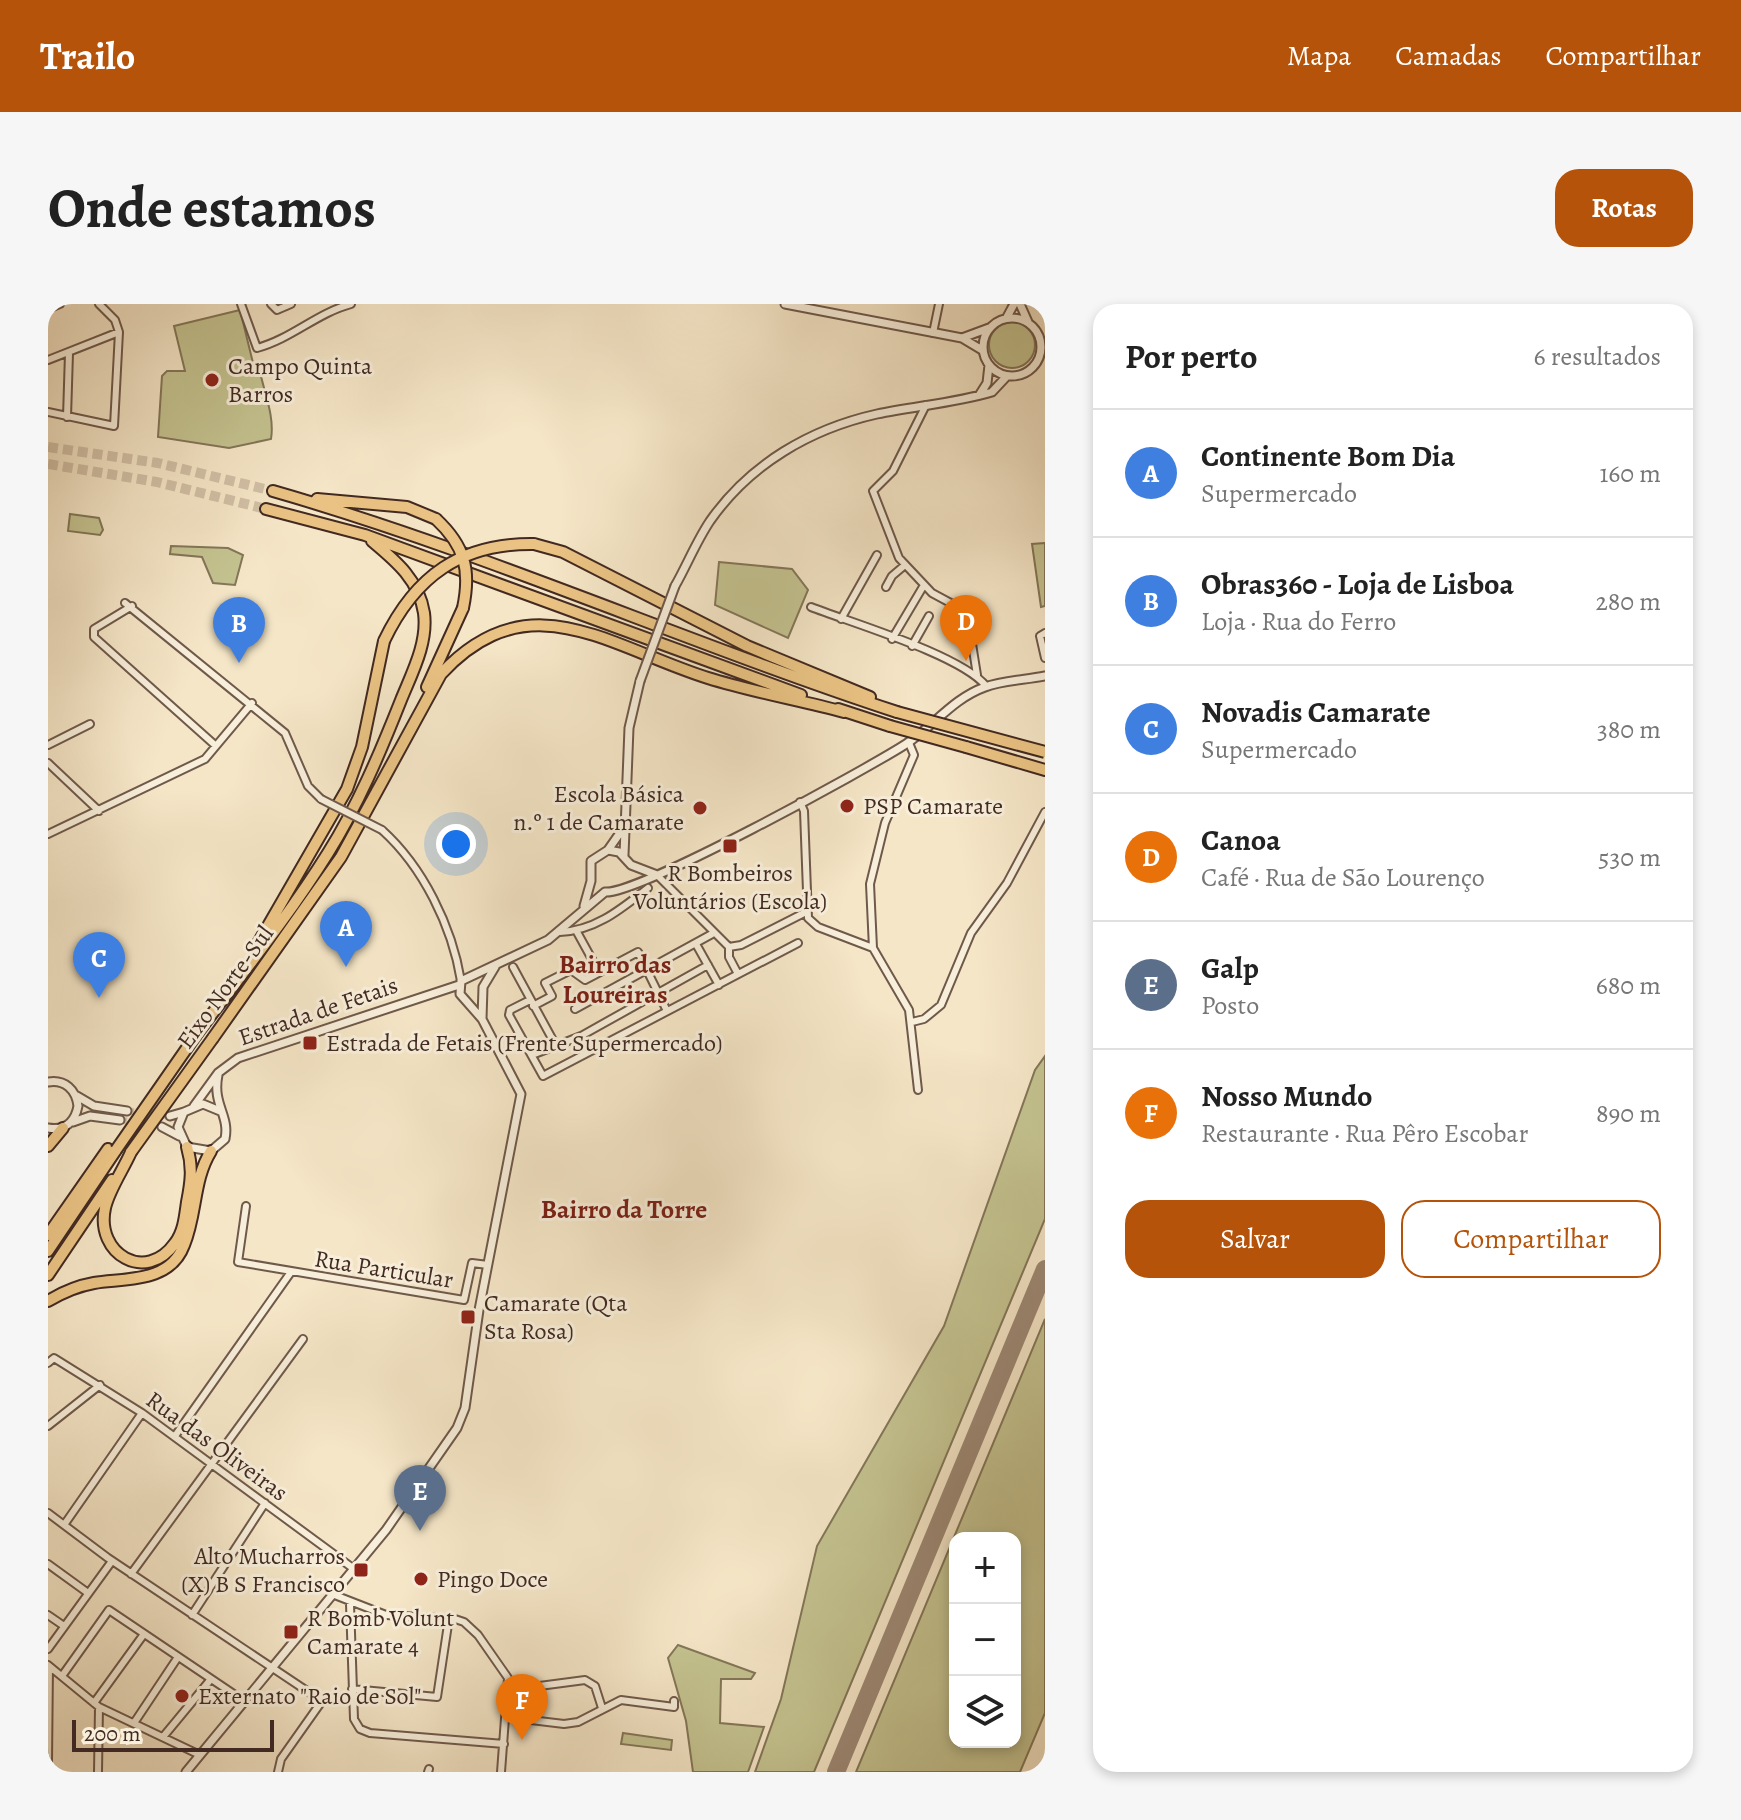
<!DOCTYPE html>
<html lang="pt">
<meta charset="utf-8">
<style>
body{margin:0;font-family:Alegreya,serif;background:#f6f6f6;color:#222}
.controls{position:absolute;right:24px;bottom:24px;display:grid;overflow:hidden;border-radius:16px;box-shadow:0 4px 12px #0003}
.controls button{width:72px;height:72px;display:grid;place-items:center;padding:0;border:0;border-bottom:2px solid #e0e0e0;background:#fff;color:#222;font:40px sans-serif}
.scale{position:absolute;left:24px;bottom:20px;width:202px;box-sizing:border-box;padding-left:8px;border:4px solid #422a22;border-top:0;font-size:22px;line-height:28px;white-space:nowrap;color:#422a22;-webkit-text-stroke:6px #f8efdb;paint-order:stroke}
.you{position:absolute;left:408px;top:540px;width:28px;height:28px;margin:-20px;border:6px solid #fff;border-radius:50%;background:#1a73e8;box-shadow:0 0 0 12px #1a73e833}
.badge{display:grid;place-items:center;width:52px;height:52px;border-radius:50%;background:#b45309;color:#fff;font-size:26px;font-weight:700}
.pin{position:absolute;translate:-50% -66px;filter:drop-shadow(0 2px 4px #0008)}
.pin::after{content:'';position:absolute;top:42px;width:28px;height:24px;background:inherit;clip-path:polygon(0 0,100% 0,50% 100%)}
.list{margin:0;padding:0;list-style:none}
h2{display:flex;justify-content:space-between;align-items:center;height:104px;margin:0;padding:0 32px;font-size:34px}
h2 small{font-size:26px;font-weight:400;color:#767676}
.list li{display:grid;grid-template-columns:52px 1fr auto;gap:24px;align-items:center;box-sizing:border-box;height:128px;padding:0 32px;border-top:2px solid #e0e0e0}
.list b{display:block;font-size:30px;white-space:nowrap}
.list p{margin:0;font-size:26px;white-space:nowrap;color:#767676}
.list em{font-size:26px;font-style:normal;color:#767676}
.actions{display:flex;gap:16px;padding:24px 32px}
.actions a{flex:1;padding:18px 0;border:2px solid #b45309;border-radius:24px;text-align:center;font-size:28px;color:#b45309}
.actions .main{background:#b45309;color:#fff}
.icon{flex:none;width:44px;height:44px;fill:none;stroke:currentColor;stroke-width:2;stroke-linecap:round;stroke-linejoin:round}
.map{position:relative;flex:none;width:997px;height:1468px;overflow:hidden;border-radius:24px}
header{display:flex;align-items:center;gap:48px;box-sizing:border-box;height:112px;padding:0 40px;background:#b45309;color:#fff}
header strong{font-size:38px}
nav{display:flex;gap:44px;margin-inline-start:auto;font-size:28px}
.intro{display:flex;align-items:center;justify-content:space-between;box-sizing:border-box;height:192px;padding:0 48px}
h1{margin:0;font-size:56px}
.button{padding:20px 36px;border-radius:24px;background:#b45309;color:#fff;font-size:28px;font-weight:700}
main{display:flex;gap:48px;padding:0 48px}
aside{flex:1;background:#fff;border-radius:24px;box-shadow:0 4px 12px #0003}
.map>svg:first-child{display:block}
.green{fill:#c4c390;stroke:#837659;stroke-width:2;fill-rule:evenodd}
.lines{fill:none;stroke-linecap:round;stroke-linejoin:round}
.taxiway{stroke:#9c8874;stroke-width:18}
.tertiary-tunnel{stroke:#d1c0a6;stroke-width:7;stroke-dasharray:7 3.5;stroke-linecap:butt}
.trunk-tunnel{stroke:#d1c0a6;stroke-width:10;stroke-dasharray:10 5;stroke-linecap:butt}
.minor-casing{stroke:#6f594b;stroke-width:10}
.tertiary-casing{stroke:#6f594b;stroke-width:11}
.trunk-casing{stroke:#422a22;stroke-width:14}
.minor{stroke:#f8efdb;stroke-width:6}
.tertiary{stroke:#f8efdb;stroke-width:7}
.trunk{stroke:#eac384;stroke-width:10}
.minor-bridge-casing{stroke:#6f594b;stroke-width:10;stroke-linecap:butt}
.tertiary-bridge-casing{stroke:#6f594b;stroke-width:11;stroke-linecap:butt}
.trunk-bridge-casing{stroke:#422a22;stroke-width:14;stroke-linecap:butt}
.minor-bridge{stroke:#f8efdb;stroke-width:6}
.tertiary-bridge{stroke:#f8efdb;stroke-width:7}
.trunk-bridge{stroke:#eac384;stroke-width:10}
.poi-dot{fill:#8f2418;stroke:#f8efdb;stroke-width:3}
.labels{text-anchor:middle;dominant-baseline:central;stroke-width:6;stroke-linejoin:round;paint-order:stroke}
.poi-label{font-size:24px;fill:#422a22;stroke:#f8efdb;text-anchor:start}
.street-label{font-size:24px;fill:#422a22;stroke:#f8efdb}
.neighbourhood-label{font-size:26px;font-weight:bold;fill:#7a1f14;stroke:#f8efdb}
</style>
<header>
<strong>Trailo</strong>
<nav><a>Mapa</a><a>Camadas</a><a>Compartilhar</a></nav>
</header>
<div class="intro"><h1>Onde estamos</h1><a class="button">Rotas</a></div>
<main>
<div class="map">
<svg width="997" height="1468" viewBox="0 0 997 1468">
<rect width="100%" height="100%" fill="#f5e6c7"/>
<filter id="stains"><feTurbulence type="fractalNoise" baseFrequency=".0025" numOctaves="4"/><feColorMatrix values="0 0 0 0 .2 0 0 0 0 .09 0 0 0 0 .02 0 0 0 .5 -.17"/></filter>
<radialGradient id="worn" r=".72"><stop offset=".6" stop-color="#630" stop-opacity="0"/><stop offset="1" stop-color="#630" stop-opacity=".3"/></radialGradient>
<!-- green -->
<path class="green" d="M192,6L206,63H211C215,86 227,111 223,135L181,144L110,133L114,72L119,67H137L126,22Z
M941 41a23 23 0 1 1 46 0a23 23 0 1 1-46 0Z
M22,210L51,214L55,226L52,231L20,227Z
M997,239V302L993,303L984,240Z
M123,242L180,244L195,251L187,281L165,279L154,253L122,250Z
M671,258L744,265L760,286L740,334L667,301Z
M997,752V915L766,1468H707L733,1395L769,1242L896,1022L987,766Z
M997,1015V1409L972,1468H808ZM907,1234H967V1438H907Z
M630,1341L707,1369L703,1375H673L672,1419L716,1423L700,1468H645L638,1417L620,1354Z
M575,1429L624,1436L623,1446L573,1440Z"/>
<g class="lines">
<!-- taxiway -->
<path class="taxiway" d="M788,1468L997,965"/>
<!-- tertiary-tunnel -->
<path class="tertiary-tunnel" d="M79,807L122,812
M72,816L106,821"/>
<!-- trunk-tunnel -->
<path class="trunk-tunnel" d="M0,143L110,159L225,187
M0,160L109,178L218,205"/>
<!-- minor casing -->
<g class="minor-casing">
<path id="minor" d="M193,0L209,44C243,35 269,9 303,0
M223,0L229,6L243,0
M0,5L12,0
M885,29L891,0
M0,56L71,28
M878,101L845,167L825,187L851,254L884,289L910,303L921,321L929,371
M0,108L66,122L71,28L67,16L51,0
M19,113L21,49
M838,283L844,272L857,261
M77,299L237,429L260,482L273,495
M84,302L46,325V333L168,442
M763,303C804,319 913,351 938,382
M793,315L829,251
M997,329L992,332L997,354
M844,335L876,281
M864,342L881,312
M861,439L866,451L837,519L822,580L825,644L861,706L870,786
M0,441L42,420
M0,459L51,507
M752,498L756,507L760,614L770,623L825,644
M334,526C375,563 404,622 413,677
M0,530L157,455L204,399
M609,571L681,643L693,641L758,608
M512,628C547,627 573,605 600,584
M529,628L551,668
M648,640L671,681
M681,643V653L690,670
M465,663L507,740
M482,696L462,706L461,711L495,772L750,639
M485,702L504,692L497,679L523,666L537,676L590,648L619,707
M527,705L664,630
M864,718L876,715L893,701L923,629L959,579L997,508
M484,751L533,732L660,661
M198,902L190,958L416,996L424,959L440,961
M0,1059L6,1054L94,1109L306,1265
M0,1122L52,1081
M127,1132L243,968
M0,1209L60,1254L274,1397L233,1455L230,1468
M16,1221L94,1109
M0,1260L40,1289
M83,1270L255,1035
M284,1290L338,1311L407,1315L416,1318L430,1331L460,1374L453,1468
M302,1300L306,1415L312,1425L322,1429L456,1440
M0,1311L16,1322
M144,1311L217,1199
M0,1345L64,1257
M0,1361L51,1403L152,1451
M14,1372L61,1306L196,1397
M304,1385L389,1393L401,1314
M461,1386L537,1376L547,1382L554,1404
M46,1399L96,1330
M458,1413L516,1420L530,1418L573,1396L626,1403V1397
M86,1419L130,1353
M115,1433L163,1375
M0,1458L1,1362
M50,1468L51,1403
M380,1468L381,1465"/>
</g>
<!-- tertiary casing -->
<g class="tertiary-casing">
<path id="tertiary" d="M737,0L914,34L934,46
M972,0L980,18
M959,13L966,0
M935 43a29 29 0 1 1 58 0a29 29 0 1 1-58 0Z
M914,34L941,24
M932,90L939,79L941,61
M627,282C639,261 648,238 662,217C702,160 762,125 829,110C867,102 907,99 944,88L959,72
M560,546L571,548L583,561L609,571
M576,551L581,424L592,377
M536,602L543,577V557L560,546L574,526
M434,715L435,683L447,663
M170,771C164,801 182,811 177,835L163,847L139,843L130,823L136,808L155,800L172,807
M0,778C17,775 28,786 30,802C27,818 17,827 0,824
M29,792L46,802L79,807
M146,802L170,769L190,754L411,681
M122,812L136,808
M25,818L42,812L72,816
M114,823L131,832
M138,1468L338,1226L409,1124L417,1104L431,1006L473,790L434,715L412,690L413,677L500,636L557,588C590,591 819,465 858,440C886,422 904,395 937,383C955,376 978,376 997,372"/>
</g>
<!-- trunk casing -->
<g class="trunk-casing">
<path id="trunk" d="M225,187C437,248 639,339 849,408
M269,195L359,203L388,215
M218,205L317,231L753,391
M486,240L515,248L699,342L822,393
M379,383L415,304
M790,405L842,422
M918,443L997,466
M209,641L299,485L314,443L336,337
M148,731C193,671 240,613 280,549C310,501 332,449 353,396C364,369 380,339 376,309C371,276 348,257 324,237
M165,734L293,553L393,370C481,275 561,343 660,374C705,388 751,396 796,408
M0,842L15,824
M83,848C75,866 61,886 57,904C47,950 98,980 127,939C136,927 137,912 139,898C143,878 145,863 139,843
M0,931L60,845
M0,947L68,846
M0,971L64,876
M0,997C15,988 29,982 46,979C78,974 122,979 136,941C149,910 145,876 163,847"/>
</g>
<!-- minor -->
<use href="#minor" class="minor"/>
<!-- tertiary -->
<use href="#tertiary" class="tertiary"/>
<!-- trunk -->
<use href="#trunk" class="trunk"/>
<!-- minor-bridge casing -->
<g class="minor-bridge-casing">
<path id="minor-bridge" d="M273,495L334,526"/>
</g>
<!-- tertiary-bridge casing -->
<g class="tertiary-bridge-casing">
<path id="tertiary-bridge" d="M592,377L627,282"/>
</g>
<!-- trunk-bridge casing -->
<g class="trunk-bridge-casing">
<path id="trunk-bridge" d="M388,215C417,242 423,266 415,304
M336,337C367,272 413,239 486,240
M849,408L997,448
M842,422L918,443
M68,846L148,731
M83,848L165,734"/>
</g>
<!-- minor-bridge -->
<use href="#minor-bridge" class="minor-bridge"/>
<!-- tertiary-bridge -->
<use href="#tertiary-bridge" class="tertiary-bridge"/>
<!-- trunk-bridge -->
<use href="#trunk-bridge" class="trunk-bridge"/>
</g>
<!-- markers -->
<g class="poi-dot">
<circle cx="164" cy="76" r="8"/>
<circle cx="799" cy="502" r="8"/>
<circle cx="652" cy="504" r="8"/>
<rect x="674" y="534" width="16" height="16" rx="4"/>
<rect x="254" y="731" width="16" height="16" rx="4"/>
<rect x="412" y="1005" width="16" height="16" rx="4"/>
<rect x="305" y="1258" width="16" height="16" rx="4"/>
<circle cx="373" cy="1275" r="8"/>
<rect x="235" y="1320" width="16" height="16" rx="4"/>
<circle cx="134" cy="1392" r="8"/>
</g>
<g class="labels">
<!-- poi labels -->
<g class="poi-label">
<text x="180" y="62">Campo Quinta<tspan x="180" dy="28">Barros</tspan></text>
<text x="636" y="490" text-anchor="end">Escola Básica<tspan x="636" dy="28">n.º 1 de Camarate</tspan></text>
<text x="815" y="502">PSP Camarate</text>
<text x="682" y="569" text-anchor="middle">R Bombeiros<tspan x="682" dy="28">Voluntários (Escola)</tspan></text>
<text x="278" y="739">Estrada de Fetais (Frente Supermercado)</text>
<text x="436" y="999">Camarate (Qta<tspan x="436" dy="28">Sta Rosa)</tspan></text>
<text x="297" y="1252" text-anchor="end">Alto Mucharros<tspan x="297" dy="28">(X) B S Francisco</tspan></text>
<text x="389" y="1275">Pingo Doce</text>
<text x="259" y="1314">R Bomb Volunt<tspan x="259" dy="28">Camarate 4</tspan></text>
<text x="150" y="1392">Externato "Raio de Sol"</text>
</g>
<!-- street labels -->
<g class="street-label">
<text transform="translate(177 683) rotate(-54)">Eixo Norte-Sul</text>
<text transform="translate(270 707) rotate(-19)">Estrada de Fetais</text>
<text transform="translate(336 965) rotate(9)">Rua Particular</text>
<text transform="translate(169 1142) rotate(36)">Rua das Oliveiras</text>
</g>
<!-- neighbourhood labels -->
<g class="neighbourhood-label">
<text x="567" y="660">Bairro das<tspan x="567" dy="30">Loureiras</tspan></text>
<text x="576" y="905">Bairro da Torre</text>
</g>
</g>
<rect width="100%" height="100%" filter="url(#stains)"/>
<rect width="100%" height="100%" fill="url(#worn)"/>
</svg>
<div class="controls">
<button>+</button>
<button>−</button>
<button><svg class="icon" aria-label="layers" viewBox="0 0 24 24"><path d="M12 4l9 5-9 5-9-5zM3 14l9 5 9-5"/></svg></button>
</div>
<div class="scale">200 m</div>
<div class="you"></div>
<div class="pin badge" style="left:298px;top:663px;background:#3f7fe0">A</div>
<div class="pin badge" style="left:191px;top:359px;background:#3f7fe0">B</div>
<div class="pin badge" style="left:51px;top:694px;background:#3f7fe0">C</div>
<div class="pin badge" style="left:918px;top:357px;background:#e8710a">D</div>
<div class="pin badge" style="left:372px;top:1227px;background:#5c6f8a">E</div>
<div class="pin badge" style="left:474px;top:1436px;background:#e8710a">F</div>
</div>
<aside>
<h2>Por perto<small>6 resultados</small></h2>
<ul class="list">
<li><span class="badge" style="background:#3f7fe0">A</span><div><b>Continente Bom Dia</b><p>Supermercado</p></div><em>160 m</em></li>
<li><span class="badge" style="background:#3f7fe0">B</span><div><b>Obras360 - Loja de Lisboa</b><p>Loja · Rua do Ferro</p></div><em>280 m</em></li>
<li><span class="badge" style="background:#3f7fe0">C</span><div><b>Novadis Camarate</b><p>Supermercado</p></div><em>380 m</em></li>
<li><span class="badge" style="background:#e8710a">D</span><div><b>Canoa</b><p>Café · Rua de São Lourenço</p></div><em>530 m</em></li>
<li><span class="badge" style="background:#5c6f8a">E</span><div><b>Galp</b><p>Posto</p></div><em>680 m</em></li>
<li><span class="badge" style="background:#e8710a">F</span><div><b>Nosso Mundo</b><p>Restaurante · Rua Pêro Escobar</p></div><em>890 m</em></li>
</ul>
<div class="actions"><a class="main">Salvar</a><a>Compartilhar</a></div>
</aside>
</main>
